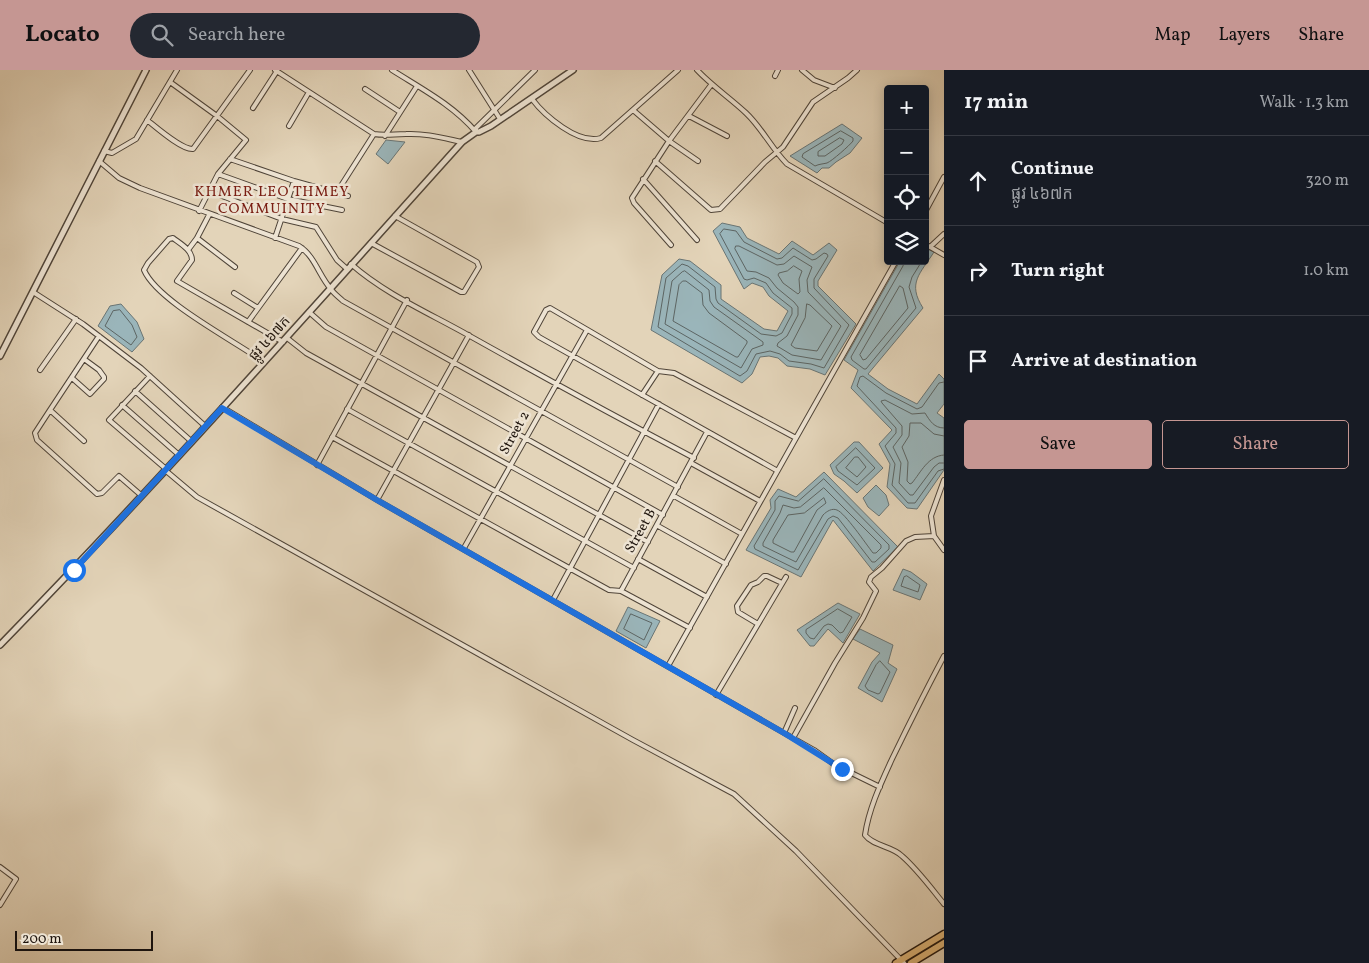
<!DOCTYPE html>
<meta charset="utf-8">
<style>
body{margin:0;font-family:Vollkorn,"Noto Sans Khmer",serif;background:#242831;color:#f1f3f6}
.controls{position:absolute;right:15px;top:15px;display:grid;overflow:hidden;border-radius:5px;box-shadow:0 2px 12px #0003}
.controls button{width:45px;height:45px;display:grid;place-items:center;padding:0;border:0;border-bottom:1px solid #363941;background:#171b24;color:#f1f3f6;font:25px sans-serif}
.scale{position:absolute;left:15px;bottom:12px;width:138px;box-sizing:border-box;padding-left:5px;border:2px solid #1f150e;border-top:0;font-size:14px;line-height:18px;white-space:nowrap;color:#1f150e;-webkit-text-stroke:4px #ede3d2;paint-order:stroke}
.stop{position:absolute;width:15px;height:15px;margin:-11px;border:4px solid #1a73e8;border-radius:50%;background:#fff}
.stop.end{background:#1a73e8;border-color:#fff;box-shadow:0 1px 5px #0008}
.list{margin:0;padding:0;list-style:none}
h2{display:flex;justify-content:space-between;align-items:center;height:65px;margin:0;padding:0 20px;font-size:21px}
h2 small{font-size:16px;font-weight:400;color:#9ea1a6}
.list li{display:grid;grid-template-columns:32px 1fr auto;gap:15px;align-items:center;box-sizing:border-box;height:90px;padding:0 20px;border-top:1px solid #363941}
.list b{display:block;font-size:19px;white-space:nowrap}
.list p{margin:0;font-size:16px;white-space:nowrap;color:#9ea1a6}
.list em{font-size:16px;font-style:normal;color:#9ea1a6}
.actions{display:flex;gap:10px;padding:15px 20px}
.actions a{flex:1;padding:11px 0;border:1px solid #c59692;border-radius:5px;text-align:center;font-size:18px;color:#c59692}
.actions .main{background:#c59692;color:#111}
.icon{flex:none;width:28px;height:28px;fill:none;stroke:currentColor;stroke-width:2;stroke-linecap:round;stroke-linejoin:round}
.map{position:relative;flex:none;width:944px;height:893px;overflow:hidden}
header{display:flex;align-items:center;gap:30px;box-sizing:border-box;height:70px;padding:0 25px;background:#c59692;color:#111}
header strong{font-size:24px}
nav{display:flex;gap:28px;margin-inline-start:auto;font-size:18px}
.search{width:350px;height:45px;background:#242831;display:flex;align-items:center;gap:12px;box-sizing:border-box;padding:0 18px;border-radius:28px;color:#9ea1a6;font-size:19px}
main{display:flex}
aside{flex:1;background:#171b24}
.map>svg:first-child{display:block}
.water{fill:#9ab5ba;stroke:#697575}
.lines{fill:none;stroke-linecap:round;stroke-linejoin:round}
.shore{stroke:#5c6564;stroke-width:1}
.minor-casing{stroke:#504539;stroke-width:6}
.tertiary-casing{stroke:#504539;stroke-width:8}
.primary-casing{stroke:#1f150e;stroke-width:9}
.minor{stroke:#ede3d2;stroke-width:4}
.tertiary{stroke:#ede3d2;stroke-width:5}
.primary{stroke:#e2ba7c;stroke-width:6}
.route{stroke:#1a73e8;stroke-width:6}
.labels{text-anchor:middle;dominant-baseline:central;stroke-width:5;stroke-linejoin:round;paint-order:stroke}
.street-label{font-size:14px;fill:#1f150e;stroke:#ede3d2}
.neighbourhood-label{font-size:15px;letter-spacing:1px;fill:#7a1f14;stroke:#ede3d2}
</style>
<header>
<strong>Locato</strong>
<div class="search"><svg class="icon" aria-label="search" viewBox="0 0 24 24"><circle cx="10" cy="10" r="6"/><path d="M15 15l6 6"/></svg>Search here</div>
<nav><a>Map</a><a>Layers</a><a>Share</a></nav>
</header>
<main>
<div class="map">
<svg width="944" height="893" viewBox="0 0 944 893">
<rect width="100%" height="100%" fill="#e3d4b9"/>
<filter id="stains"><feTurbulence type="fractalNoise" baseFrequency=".004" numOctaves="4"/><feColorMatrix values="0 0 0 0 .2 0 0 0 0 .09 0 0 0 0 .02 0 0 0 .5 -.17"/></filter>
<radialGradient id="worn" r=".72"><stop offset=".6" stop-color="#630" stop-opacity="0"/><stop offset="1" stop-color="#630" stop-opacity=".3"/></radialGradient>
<!-- water -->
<path class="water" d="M842,54L862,68L850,83L836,92L829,98H822L817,103L790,86Z
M386,70L405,72L388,94L376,84Z
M722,153L740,157L747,168L779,184L792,171L813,185L829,173L837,180L818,211V216L856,254L825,305L810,299L787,296L778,288L769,286L760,287L752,304L742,313L651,260L662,205L679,189L690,191L721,215V229L764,259L777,261L788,241L769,226L763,217L752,213L744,219L713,161Z
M925,178L934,182C920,204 907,213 923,238L868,304L888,319L917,334L939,304L944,309V334L937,343L944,348V400L917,439L907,438L887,417L890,394L879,374L892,360L851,318L858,300L844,290L900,191H925Z
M121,234L137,252L144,269L132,282L98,256L110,236Z
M854,372H859L883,398L857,423L844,411L834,404L830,395Z
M824,402L898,477L873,501L833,450L801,507L746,480L771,438L770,430L778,419L796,427Z
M876,415L886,425L889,435L879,446L868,437L863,428Z
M903,499L911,502L927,514L920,530L893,520Z
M838,533L860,544L843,573L828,559L814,576H810L797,560Z
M628,537L660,551L646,578L616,561Z
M860,559L893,575L888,593L897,599L882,632L858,618L872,592L880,583L853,569Z"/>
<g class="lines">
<!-- shore -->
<path class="shore" d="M841,61L853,68V71C850,75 832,91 827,93C823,94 819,94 815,96L802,87L803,84Z
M840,68L844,70L842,74L825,86H818V82Z
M724,159L736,161L744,172L777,189L782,188L793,178L812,190L816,189L824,183L827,184L828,186L814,209V218L849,255L824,298L811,294L789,291L780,284L770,281L756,284L747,301L740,306L658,257L666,208L682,194L688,196L715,217L716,229L718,233L761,264L776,266L782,263L792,244V238L773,223L766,213L754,208L747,210L744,209L720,164Z
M736,176H739L777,195L784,194L794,186L812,197L807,210L808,222L841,256L821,290L792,285L777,276L778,273L787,266L798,245V237L794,232L777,218L769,208L756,202L747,201L735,179Z
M904,191L903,196L851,287L852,290L864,299H866L916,238L909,217L912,207L922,191
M794,196L802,201L799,209L800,222L798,224L783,213L778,205L779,203L787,201Z
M685,201L709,220L710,231L714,237L763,272V275L752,279L741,298L665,254L672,211L682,202Z
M683,211H686L702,223L703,235L709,243L747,271V273L738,287H736L673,251L679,215Z
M900,216L903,218L908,238L866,289L863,290L860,285Z
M807,234L810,235L832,256L817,281L795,278L791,275L805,248Z
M120,240L132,255L137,267L131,275L105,256L113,241Z
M944,312L939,313L922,337L917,339L886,323L863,306L860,307L857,316L896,358V363L885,376L895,394L892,415L908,433H915L938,401L944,399
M944,358C934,358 930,351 925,343L912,344L885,330L881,331L882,333L902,356V365L893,377L901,393L899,413L910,425H913L934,397L939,393H944
M944,366L934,364L921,353H910L909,366L902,377L908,392L907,411L910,414L912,413C921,402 928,386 944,385
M856,378L875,398L857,415L838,401L836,397Z
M855,387H858L866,397L857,407L846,398Z
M824,409L889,475V479L875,492H872L838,448L833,446L828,449L798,500L755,479L754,476L775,440V431L779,426L798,431Z
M824,418L881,475V478L876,483H873C866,474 845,443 837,440C832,438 827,441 823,445L796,492L763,476V473L780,443L783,435L794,438L800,437Z
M824,428L826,433L817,440L794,482H791L773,473V470L788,445L804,443Z
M907,506L920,515L918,522L901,516L904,507Z
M838,539L852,547L843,562L840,563L832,555L828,554L824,556L814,569L810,568L806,563V560Z
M631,544L652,553L644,570L624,559Z
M880,591L890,602L880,623L878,624L868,620L865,616L876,595Z"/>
<!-- minor casing -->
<g class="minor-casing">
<path id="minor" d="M275,0L374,64C385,66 394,64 406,64C425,63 443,68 462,72
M392,0C422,19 453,35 476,62V58L535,0
M469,0L500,49
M697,0C712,16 730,28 746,43C762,58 772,79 787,94L888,153
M802,0L814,10L835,18
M775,6L778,0
M170,12L217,46L246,70L218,104L199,141
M365,19L400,42
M532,29C544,45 578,75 601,68L678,0
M253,38L277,1
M633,40L669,71L632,128L634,133L671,175
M689,46L727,66
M147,50C157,58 182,80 193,79L250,0
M289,56L309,22
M385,66L417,16
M104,81L112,83L136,69L177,0
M230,89L294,111L348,126
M99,91L119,108L140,118L299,176C315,186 319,206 331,219C334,224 339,227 343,231L678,417
M655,91L711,140L720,139L765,92L783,77L813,32L848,8L857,0
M698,91L669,71L711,15
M218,104L288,129L342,140
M643,109L697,170
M209,121L282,149L316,157L337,190L347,199
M337,122L374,64
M925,142L944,107
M209,145L197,168L235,197
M275,168L294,111
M371,173L461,222H464L479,197L477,192L395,146
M925,174L944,185
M930,177L944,164
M188,180L197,168
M351,194C385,224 429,243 468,265C543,307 618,348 694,388
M33,222L83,254L141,298L205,356
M234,223L258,238
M309,242L326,257L663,445
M248,252L302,178
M287,268L306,283L648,472
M264,292C235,271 157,231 144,200L148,193L169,169L173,168C181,174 192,180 192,190L177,211L283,272
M40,300L76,249
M150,306L109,350L166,399
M72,308L90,324L104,309V307L99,300L84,289
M135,321L191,371
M642,325L658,301
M122,335L179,385
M222,337L377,430L784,663L814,680L835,695L880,717
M347,339L634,498
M50,340L99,266
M332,367L609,520L621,521
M796,368L896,191
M84,371L50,340L35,363L37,370L97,424L102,423L119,406L142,426
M691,393L760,431
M317,395L407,230
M165,400L197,427L633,670L734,724L796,781L904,893
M674,426L742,464
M377,430L469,265
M658,456L726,494
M934,466L931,446L944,410
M464,478L587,260
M638,489L707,527
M621,521L707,362
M621,521L690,558
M553,530L659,334
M758,554L738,542L737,536L751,515L758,512L764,506H767L782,513
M944,586C926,620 909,654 892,689C881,713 869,738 865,765C873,776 892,776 902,786C918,800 931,818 944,834
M668,596L796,368L674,303L658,301L550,238L546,240L534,262L539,267L776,400
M716,625L786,507
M784,663L795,638
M793,668L835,593L863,548L876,521L869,512L871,507L882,498L906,471L915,467L934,466L944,480
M0,797L16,809L0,835"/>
</g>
<!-- tertiary casing -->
<g class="tertiary-casing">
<path id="tertiary" d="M0,286C49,191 97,95 146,0
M0,575C159,412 310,241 462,72L476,62H479L491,56L573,0"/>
</g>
<!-- primary casing -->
<g class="primary-casing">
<path id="primary" d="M896,893L944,864
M911,893L944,873"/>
</g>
<!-- minor -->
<use href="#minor" class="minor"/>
<!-- tertiary -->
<use href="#tertiary" class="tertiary"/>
<!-- primary -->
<use href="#primary" class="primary"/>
</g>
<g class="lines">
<!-- route -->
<path class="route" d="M74,500L222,338L377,430L784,663L842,699"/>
</g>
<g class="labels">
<!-- street labels -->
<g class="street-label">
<text transform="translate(270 269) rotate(-48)">ផ្លូវ ៤៦៧ក</text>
<text transform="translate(515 363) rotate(-61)">Street 2</text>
<text transform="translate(641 461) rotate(-61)">Street B</text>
</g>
<!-- neighbourhood labels -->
<g class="neighbourhood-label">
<text x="272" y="122">KHMER LEO THMEY<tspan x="272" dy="17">COMMUINITY</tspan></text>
</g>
</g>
<rect width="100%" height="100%" filter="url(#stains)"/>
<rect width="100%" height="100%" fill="url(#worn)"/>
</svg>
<div class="controls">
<button>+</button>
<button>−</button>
<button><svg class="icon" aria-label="locate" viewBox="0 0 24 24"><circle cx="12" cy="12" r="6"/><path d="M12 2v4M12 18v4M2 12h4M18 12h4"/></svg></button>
<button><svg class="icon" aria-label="layers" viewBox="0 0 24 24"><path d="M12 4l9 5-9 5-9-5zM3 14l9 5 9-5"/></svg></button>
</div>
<div class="scale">200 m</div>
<div class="stop" style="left:74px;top:500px"></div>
<div class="stop end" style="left:842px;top:699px"></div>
</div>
<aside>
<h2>17 min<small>Walk · 1.3 km</small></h2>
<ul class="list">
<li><svg class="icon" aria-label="ahead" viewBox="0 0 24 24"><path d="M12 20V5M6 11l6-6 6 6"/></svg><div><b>Continue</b><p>ផ្លូវ ៤៦៧ក</p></div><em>320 m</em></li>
<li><svg class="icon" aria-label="right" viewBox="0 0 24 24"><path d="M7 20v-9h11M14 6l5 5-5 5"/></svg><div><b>Turn right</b></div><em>1.0 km</em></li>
<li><svg class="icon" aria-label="arrive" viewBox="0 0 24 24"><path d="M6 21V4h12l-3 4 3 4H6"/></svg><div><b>Arrive at destination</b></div></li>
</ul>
<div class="actions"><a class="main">Save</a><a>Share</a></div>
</aside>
</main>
